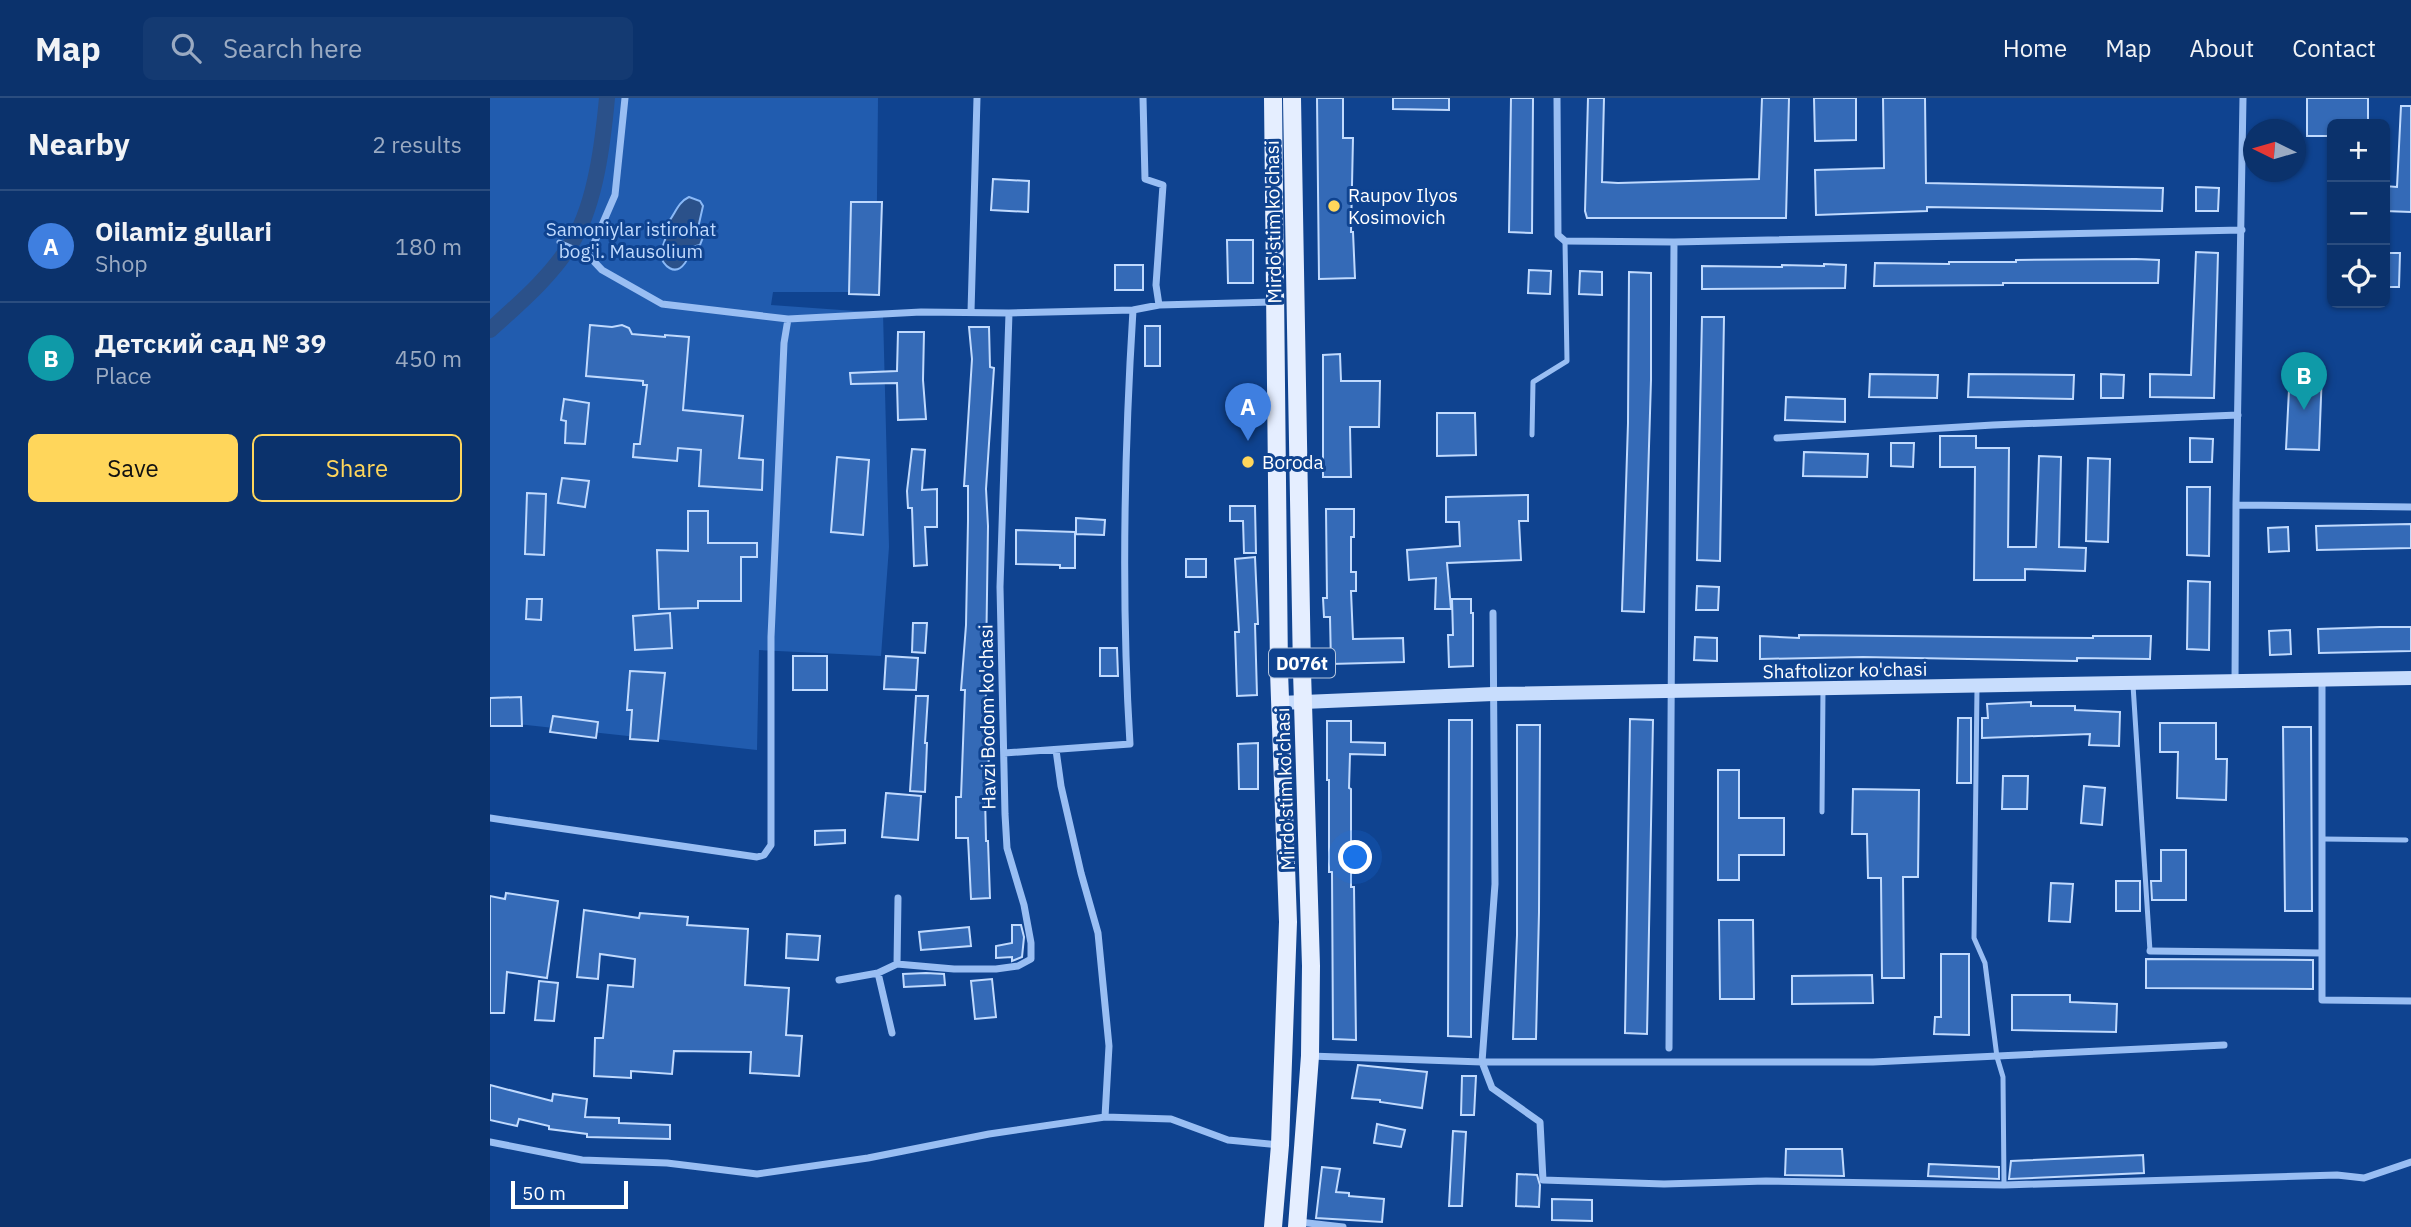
<!DOCTYPE html>
<meta charset="utf-8">
<style>
body{margin:0;font-family:"IBM Plex Sans",sans-serif;background:#143a72;color:#f1f3f6}
.controls{position:absolute;right:21px;top:21px;display:grid;overflow:hidden;border-radius:10px;box-shadow:0 2px 5px #0004}
.controls button{width:63px;height:63px;display:grid;place-items:center;padding:0;border:0;border-bottom:2px solid #2b4d7f;background:#0b326c;color:#f1f3f6;font:35px sans-serif}
.compass{position:absolute;left:1753px;top:21px;width:63px;height:63px;border-radius:50%;background:#0b326c;box-shadow:0 2px 5px #0004;rotate:275deg}
.scale{position:absolute;left:21px;bottom:18px;width:117px;box-sizing:border-box;padding-left:7px;border:4px solid #fff;border-top:0;font-size:19px;line-height:24px;white-space:nowrap;color:#fff;-webkit-text-stroke:5px #0f4390;paint-order:stroke}
.you{position:absolute;left:866px;top:760px;width:24px;height:24px;margin:-18px;border:5px solid #fff;border-radius:50%;background:#1a73e8;box-shadow:0 0 0 10px #1a73e833}
.badge{display:grid;place-items:center;width:46px;height:46px;border-radius:50%;background:#ffd65b;color:#fff;font-size:23px;font-weight:700}
.pin{position:absolute;translate:-50% -58px;filter:drop-shadow(0 2px 4px #0008)}
.pin::after{content:'';position:absolute;top:37px;width:24px;height:21px;background:inherit;clip-path:polygon(0 0,100% 0,50% 100%)}
.list{margin:0;padding:0;list-style:none}
h2{display:flex;justify-content:space-between;align-items:center;height:91px;margin:0;padding:0 28px;font-size:30px}
h2 small{font-size:23px;font-weight:400;color:#9aaac2}
.list li{display:grid;grid-template-columns:46px 1fr auto;gap:21px;align-items:center;box-sizing:border-box;height:112px;padding:0 28px;border-top:2px solid #2b4d7f}
.list b{display:block;font-size:26px;white-space:nowrap}
.list p{margin:0;font-size:23px;white-space:nowrap;color:#9aaac2}
.list em{font-size:23px;font-style:normal;color:#9aaac2}
.actions{display:flex;gap:14px;padding:21px 28px}
.actions a{flex:1;padding:16px 0;border:2px solid #ffd65b;border-radius:10px;text-align:center;font-size:24px;color:#ffd65b}
.actions .main{background:#ffd65b;color:#111}
.icon{flex:none;width:38px;height:38px;fill:none;stroke:currentColor;stroke-width:2;stroke-linecap:round;stroke-linejoin:round}
.map{position:relative;flex:none;width:1921px;height:1129px;overflow:hidden}
header{display:flex;align-items:center;gap:42px;box-sizing:border-box;height:98px;padding:0 35px;background:#0b326c;border-bottom:2px solid #2b4d7f}
header strong{font-size:33px}
nav{display:flex;gap:38px;margin-inline-start:auto;font-size:24px}
.search{width:490px;height:63px;background:#143a72;display:flex;align-items:center;gap:18px;box-sizing:border-box;padding:0 24px;border-radius:10px;color:#9aaac2;font-size:26px}
main{display:flex}
aside{flex:1;background:#0b326c}
.map>svg:first-child{display:block}
.green{fill:#215caf}
.water{fill:#2b518a;stroke:#8ab9f7;stroke-width:2}
.lines{fill:none;stroke-linecap:round;stroke-linejoin:round}
.canal{stroke:#2b518a;stroke-width:16}
.building{fill:#346ab7;stroke:#c0dafe;stroke-width:2}
.lane{stroke:#99bef3;stroke-width:5}
.street{stroke:#99bef3;stroke-width:7}
.secondary{stroke:#c8ddfd;stroke-width:14}
.primary{stroke:#e5eeff;stroke-width:18}
.poi-dot{fill:#ffd65b;stroke:#0f4390;stroke-width:2.5}
.labels{text-anchor:middle;dominant-baseline:central;stroke-width:6;stroke-linejoin:round;paint-order:stroke}
.shield{fill:#0f4390;stroke:#b7c7de;stroke-width:2}
.shield-label{font-size:18px;font-weight:bold;fill:#fff}
.poi-label{font-size:19px;fill:#fff;stroke:#0f4390;text-anchor:start}
.street-label{font-size:19px;fill:#fff;stroke:#0f4390}
.park-label{font-size:19px;fill:#c0dafe;stroke:#0f4390}
</style>
<header>
<strong>Map</strong>
<div class="search"><svg class="icon" aria-label="search" viewBox="0 0 24 24"><circle cx="10" cy="10" r="6"/><path d="M15 15l6 6"/></svg>Search here</div>
<nav><a>Home</a><a>Map</a><a>About</a><a>Contact</a></nav>
</header>
<main>
<aside>
<h2>Nearby<small>2 results</small></h2>
<ul class="list">
<li><span class="badge" style="background:#3f7fe0">A</span><div><b>Oilamiz gullari</b><p>Shop</p></div><em>180 m</em></li>
<li><span class="badge" style="background:#0f9aa8">B</span><div><b>Детский сад № 39</b><p>Place</p></div><em>450 m</em></li>
</ul>
<div class="actions"><a class="main">Save</a><a>Share</a></div>
</aside>
<div class="map">
<svg width="1921" height="1129" viewBox="0 0 1921 1129">
<rect width="100%" height="100%" fill="#0f4390"/>
<!-- green -->
<path class="green" d="M0,0H388L386,194H283L281,207L393,215L399,449L391,558L269,552L267,652L0,623Z"/>
<!-- water -->
<path class="water" d="M199,99L210,103L213,108L208,130L213,139L210,147L201,149C200,154 198,161 195,165C185,179 173,168 170,156L177,136L174,133V129C185,119 186,105 199,99Z"/>
<g class="lines">
<!-- canal -->
<path class="canal" d="M0,232C30,205 64,176 84,141C106,103 113,43 117,0"/>
</g>
<!-- building -->
<path class="building" d="M827,0H853V40H863L861,134H863L865,180L829,181Z
M903,0H959V12L903,11Z
M1021,0H1043V2L1042,135L1019,134Z
M1098,0H1114L1112,84L1128,85L1269,81L1272,0H1299L1296,120H1097L1095,113Z
M1324,0H1366V42L1325,43Z
M1393,0H1435L1436,85L1673,90L1672,113L1437,109V113L1326,117L1325,72L1394,70Z
M1817,0H1878V26H1842V38H1817Z
M1911,8H1921V114L1895,113V88L1907,89Z
M503,81L539,83L538,114L501,112Z
M1706,89L1729,90L1728,113H1706Z
M361,104H392L389,197L359,196Z
M737,142H763V185H738Z
M1706,154L1728,155L1724,300L1660,299V276L1701,277Z
M1895,155H1910L1909,189H1895Z
M1646,161L1669,162L1668,185H1513V187L1384,188L1385,165L1459,166V164H1526V162Z
M1334,166L1356,167L1355,190L1212,191V168L1292,169V167L1334,168Z
M625,167H653V192H625Z
M1039,172L1061,173L1060,196L1038,195Z
M1090,173L1112,174V197L1089,196Z
M1139,174L1161,175V282L1154,514L1132,513L1138,325Z
M1212,219H1234L1230,463L1207,462Z
M100,227L122,229L132,227L139,230L142,236L175,239V237L199,239L193,312L253,318L249,360L273,362L272,392L209,388L211,352L188,350L187,363L143,359L144,346H150L157,287H153V283L96,278Z
M655,228H670V268H655Z
M479,229H499L500,269L504,270L496,391L498,428L496,565H500L499,593H496L494,647H499L498,697H495L496,743H498L500,800L481,801L478,740H466V699H471L475,592H471L476,527L478,423V388H474L482,261Z
M408,234H434L433,282L436,321L408,322L407,285L361,286L360,275L407,273Z
M850,256L851,283H890L889,329H860L861,379H833V257Z
M1800,272L1832,273L1829,352L1796,351Z
M1380,276L1448,277L1447,300L1379,299Z
M1479,276L1584,277L1583,301L1478,299Z
M1611,276L1634,277L1633,300H1611Z
M1296,299L1355,301V324L1295,322Z
M74,301L99,305L95,346L75,345L76,323L71,322Z
M947,315H985L986,357L947,358Z
M1450,338H1486V350H1519L1518,449H1546L1549,358L1571,359L1569,449L1596,450L1595,473L1535,471V482H1484L1485,369H1450Z
M1700,340L1723,341L1722,364H1700Z
M1401,345H1424L1423,369L1401,368Z
M422,351L435,352L432,392L447,391V429H435L437,467L424,468L422,410H418L417,393Z
M1314,354L1378,356L1377,379L1313,378Z
M347,359L379,362L373,437L341,434Z
M1598,360L1620,361L1618,444L1596,443Z
M72,380L99,383L95,409L68,405Z
M1697,389H1720L1719,458L1697,457Z
M37,395L56,396L54,457L35,456Z
M1038,397V423H1029L1031,462L957,465L961,511H945L946,480L919,482L917,452L970,448L969,424H956V399Z
M740,408H765L766,455H754L753,423H740Z
M836,411H864V439H861V474H866V493H861L863,541L913,540L914,564L841,566L840,519H834L833,500H837Z
M198,413H218V445H267V459H251V503H208V510L169,511L167,452L198,453Z
M586,420L615,422L614,437L586,436Z
M1921,426V450L1827,452L1826,428Z
M1798,429L1799,453L1779,454L1778,430Z
M526,432L585,434V470H570V467L526,466Z
M765,459L768,526H765L767,597L747,598L745,534H749L745,461Z
M696,461H716V479H696Z
M1698,483L1720,484L1719,552L1697,551Z
M1207,488L1229,489L1228,512H1206Z
M37,501H52L51,522L36,521Z
M962,501H981V515H983V568L959,569L958,537H963Z
M180,515L182,550L145,552L143,518Z
M423,525H437L435,555L422,554Z
M1890,529H1921V553L1829,555L1828,531Z
M1800,532L1801,556L1780,557L1779,533Z
M1309,537L1603,540V538H1661L1660,561L1587,560V563L1373,559L1270,561V538L1309,540Z
M1205,539L1227,540V563L1204,562Z
M610,550H627L628,578H610Z
M303,558H337V592H303Z
M396,558L428,560L426,592L394,591Z
M140,573L175,575L168,643L140,641L142,612H137Z
M426,598H438L435,645H437L435,694L420,693Z
M31,599L32,628H0V600Z
M1541,604V608H1585V612L1630,614L1629,648L1599,647L1600,636L1492,640V620H1498L1497,606Z
M63,618L108,624L106,640L60,634Z
M1468,620H1481V685H1467Z
M1140,621L1163,622L1157,936L1135,935Z
M959,622H982L981,939L958,938Z
M837,623H861V644L895,645V657L860,656L859,690L861,691V789H864L866,942L843,941L842,774H839V682H837Z
M1670,625H1726V661H1737L1736,702L1687,700L1688,654H1670Z
M1027,627H1050L1049,814L1046,941H1023L1027,837Z
M1793,629H1821L1822,813H1795Z
M768,645V691H749L748,646Z
M1228,672H1249V720H1294V757H1249V782H1228Z
M1513,678H1538L1537,711H1512Z
M1594,688L1615,690L1612,727L1591,725Z
M1363,691L1429,692L1428,779H1413L1414,880H1392L1391,780H1378L1377,736H1362Z
M396,695L431,698L428,742L392,739Z
M355,732V745L325,747V733Z
M1671,752H1696V802H1662L1661,783H1671Z
M1626,783H1650V813H1626Z
M1561,785L1583,786L1580,824L1559,823Z
M16,795L68,803L57,880L17,874L14,915H0V798L15,801Z
M94,812L149,820L150,815L198,819L197,827L258,831L255,887L299,890L296,937L312,938L309,978L260,975L261,954L184,953L182,976L141,973V980L104,978L105,940H113L118,887L143,889L145,861L110,856L108,881L87,879Z
M1229,822H1263L1264,901H1230Z
M522,827H531L534,839L532,859L522,863V859L506,860V848L522,845Z
M479,829L481,848L431,852L429,834Z
M297,836L330,838L328,862L296,860Z
M1451,856H1479V937L1444,936L1445,919H1451Z
M1656,861L1823,862V891L1656,890Z
M436,875L454,876L455,887L414,889L413,876Z
M1382,877L1383,905L1302,906V878Z
M502,881L506,919L485,921L481,883Z
M49,883L68,885L64,923L45,922Z
M1522,897H1580V904L1627,906L1626,934L1522,932Z
M868,967L937,974L932,1010L890,1004V1002L862,1000Z
M972,978H986L984,1017H971Z
M0,987L62,1003L63,996L97,1001L95,1019L129,1020V1025L180,1027V1041L97,1039V1036L59,1031V1028L29,1021L27,1028L0,1022Z
M887,1026L915,1032L911,1049L884,1045Z
M963,1033L976,1034L972,1108H959Z
M1296,1051H1352L1354,1078L1295,1077Z
M1653,1057L1654,1075L1519,1081L1521,1063Z
M1439,1066L1509,1069V1081L1438,1078Z
M832,1069L850,1071L846,1094L859,1095V1098L894,1101L892,1124L826,1120Z
M1027,1076L1047,1077L1050,1087L1049,1109L1026,1108Z
M1062,1101L1102,1102V1123L1062,1122Z"/>
<g class="lines">
<!-- lane -->
<path class="lane" d="M69,144L97,156
M1042,337L1043,284L1077,263L1075,143
M1643,587L1660,853
M1487,590L1484,840L1495,865L1507,959L1513,979L1514,1087
M1332,714L1333,591
M1833,741L1916,742"/>
<!-- street -->
<path class="street" d="M135,0L125,97L102,150L97,156L112,172L172,206L298,221L431,214L519,215L643,212L669,207L786,204
M653,0L655,81L673,87L666,187L669,207
M1067,0L1068,137L1075,143L1184,144L1752,132
M481,214L487,0
M1287,340L1503,327L1748,317
M1746,407L1921,409
M1003,515L1005,786L992,964L1002,990L1050,1024L1053,1082L1174,1086L1276,1083L1514,1087L1847,1077L1874,1080L1921,1064
M1832,580V902L1921,903
M1745,584L1746,407L1753,0
M566,652L571,688L591,775L608,835L619,948L615,1019
M514,655L640,646C631,501 634,357 643,212
M0,720L267,759L274,757L281,747V539L294,245L298,221
M1660,853L1832,855
M407,866L408,800
M388,875L402,935
M349,882L388,875L407,866L464,871H506L528,868L541,861V845L534,807L517,750L515,716L510,489L519,215
M1179,950L1184,144
M820,958L992,964H1383L1734,947
M0,1044L92,1062L177,1065L267,1076L378,1060L499,1036L615,1019L681,1021L738,1042L790,1047
M809,1124L853,1129"/>
<!-- secondary -->
<path class="secondary" d="M790,605L1003,596L1921,580"/>
<!-- primary -->
<path class="primary" d="M802,0L812,573L821,868L820,958L807,1129
M783,1129L790,1047L798,824L789,573L783,0"/>
</g>
<!-- markers -->
<g class="poi-dot">
<circle cx="844" cy="108" r="7"/>
<circle cx="758" cy="364" r="7"/>
</g>
<g class="labels">
<!-- shield labels -->
<rect class="shield" x="779" y="550.5" width="66" height="29" rx="5"/>
<g class="shield-label">
<text x="812" y="565">D076t</text>
</g>
<!-- poi labels -->
<g class="poi-label">
<text x="858" y="97">Raupov Ilyos<tspan x="858" dy="22">Kosimovich</tspan></text>
<text x="772" y="364">Boroda</text>
</g>
<!-- street labels -->
<g class="street-label">
<text transform="translate(783 124) rotate(-91)">Mirdo'stim ko'chasi</text>
<text transform="translate(1355 572) rotate(-1)">Shaftolizor ko'chasi</text>
<text transform="translate(497 619) rotate(-91)">Havzi Bodom ko'chasi</text>
<text transform="translate(795 691) rotate(-92)">Mirdo'stim ko'chasi</text>
</g>
<!-- park labels -->
<g class="park-label">
<text x="141" y="131">Samoniylar istirohat<tspan x="141" dy="22">bog'i. Mausolium</tspan></text>
</g>
</g>
</svg>
<div class="controls">
<button>+</button>
<button>−</button>
<button><svg class="icon" aria-label="locate" viewBox="0 0 24 24"><circle cx="12" cy="12" r="6"/><path d="M12 2v4M12 18v4M2 12h4M18 12h4"/></svg></button>
</div>
<svg class="compass" viewBox="-18 -18 36 36"><path d="M0-13l5 13h-10z" fill="#e53935"/><path d="M0 13l5-13h-10z" fill="#9aaac2"/></svg>
<div class="scale">50 m</div>
<div class="you"></div>
<div class="pin badge" style="left:758px;top:343px;background:#3f7fe0">A</div>
<div class="pin badge" style="left:1814px;top:312px;background:#0f9aa8">B</div>
</div>
</main>
